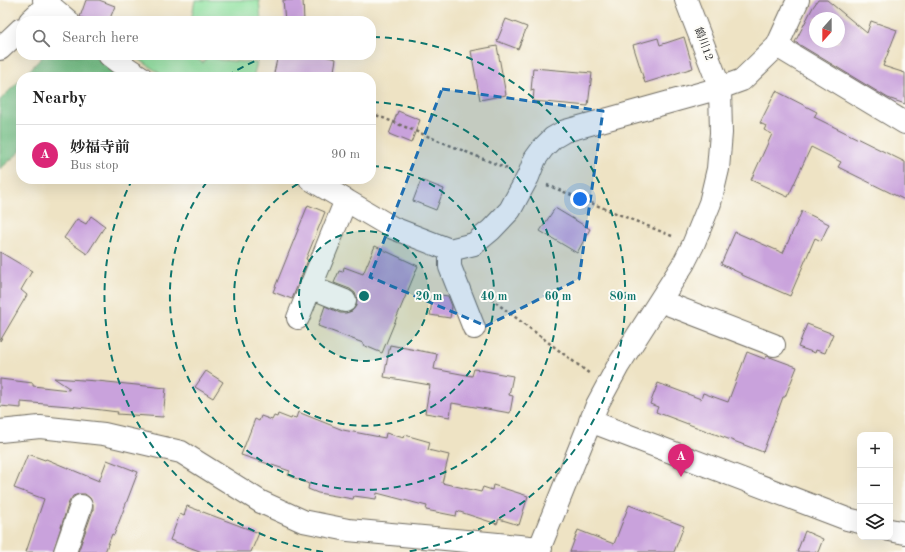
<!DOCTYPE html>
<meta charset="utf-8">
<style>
body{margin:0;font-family:"Old Standard TT","Noto Serif JP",serif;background:#f6f6f6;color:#222}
.controls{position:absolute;right:12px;bottom:12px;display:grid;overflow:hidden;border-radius:8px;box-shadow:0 4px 16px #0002}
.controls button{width:36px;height:36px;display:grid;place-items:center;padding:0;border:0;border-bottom:1px solid #e0e0e0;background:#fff;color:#222;font:20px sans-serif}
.compass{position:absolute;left:809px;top:12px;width:36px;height:36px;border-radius:50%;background:#fff;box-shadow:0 4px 16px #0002;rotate:201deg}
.you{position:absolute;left:580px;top:199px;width:14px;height:14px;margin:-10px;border:3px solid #fff;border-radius:50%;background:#1a73e8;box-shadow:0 0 0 6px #1a73e833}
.badge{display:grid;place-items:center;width:26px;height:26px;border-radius:50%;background:#db2777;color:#fff;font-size:13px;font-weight:700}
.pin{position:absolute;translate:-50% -33px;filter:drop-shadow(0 1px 2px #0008)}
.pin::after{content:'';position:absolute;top:21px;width:14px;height:12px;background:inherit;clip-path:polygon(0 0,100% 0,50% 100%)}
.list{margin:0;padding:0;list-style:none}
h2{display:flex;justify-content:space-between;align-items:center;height:52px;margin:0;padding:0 16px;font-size:17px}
h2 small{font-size:13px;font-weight:400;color:#767676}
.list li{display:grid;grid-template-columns:26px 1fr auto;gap:12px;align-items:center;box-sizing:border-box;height:60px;padding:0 16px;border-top:1px solid #e0e0e0}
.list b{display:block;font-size:15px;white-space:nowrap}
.list p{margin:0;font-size:13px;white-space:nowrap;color:#767676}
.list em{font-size:13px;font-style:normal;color:#767676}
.icon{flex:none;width:22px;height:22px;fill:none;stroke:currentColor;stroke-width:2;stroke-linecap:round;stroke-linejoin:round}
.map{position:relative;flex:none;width:905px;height:552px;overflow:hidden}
.search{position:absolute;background:#fff;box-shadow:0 4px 16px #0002;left:16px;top:16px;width:360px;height:44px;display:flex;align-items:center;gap:10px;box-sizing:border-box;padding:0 14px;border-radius:16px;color:#767676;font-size:15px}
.panel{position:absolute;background:#fff;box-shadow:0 4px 16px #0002;left:16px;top:72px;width:360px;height:112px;border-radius:16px}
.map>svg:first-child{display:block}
.green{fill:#90e1a0;stroke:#5e8666}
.forest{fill:#74bf86;stroke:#507558}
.building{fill:#c9a2dc;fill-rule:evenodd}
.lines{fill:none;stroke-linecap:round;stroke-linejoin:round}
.minor-casing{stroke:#6f6b61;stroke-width:24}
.path{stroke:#6f6b61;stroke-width:2.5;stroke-dasharray:3 3;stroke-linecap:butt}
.minor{stroke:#fff;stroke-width:22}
.marked{fill:#1f6fb2;fill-opacity:0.2;stroke:#1f6fb2;stroke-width:3;stroke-dasharray:8 5;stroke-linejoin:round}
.ring{fill:none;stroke:#0f766e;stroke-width:2;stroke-dasharray:7 5}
.labels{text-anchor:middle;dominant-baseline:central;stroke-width:4;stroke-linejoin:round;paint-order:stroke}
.street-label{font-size:11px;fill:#2b2b2b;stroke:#fdfcf7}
.centre{fill:#0f766e;stroke:#fdfcf7;stroke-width:2}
.ring-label{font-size:12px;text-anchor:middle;font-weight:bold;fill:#0f766e;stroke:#fdfcf7;stroke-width:4;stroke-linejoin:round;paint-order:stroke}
</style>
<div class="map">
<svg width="905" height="552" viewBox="0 0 905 552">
<rect width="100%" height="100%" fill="#fdfcf7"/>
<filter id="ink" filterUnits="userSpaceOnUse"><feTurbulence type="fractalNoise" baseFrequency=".025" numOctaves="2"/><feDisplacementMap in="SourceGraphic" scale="8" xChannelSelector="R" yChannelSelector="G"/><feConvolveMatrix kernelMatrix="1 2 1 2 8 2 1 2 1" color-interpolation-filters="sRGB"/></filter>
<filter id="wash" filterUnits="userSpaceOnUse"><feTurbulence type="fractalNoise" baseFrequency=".012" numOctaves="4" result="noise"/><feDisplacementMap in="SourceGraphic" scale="16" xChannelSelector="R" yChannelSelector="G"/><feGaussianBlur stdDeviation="0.9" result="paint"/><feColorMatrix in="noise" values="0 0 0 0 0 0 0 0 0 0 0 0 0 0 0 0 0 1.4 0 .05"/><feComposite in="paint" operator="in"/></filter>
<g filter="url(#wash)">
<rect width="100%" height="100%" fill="#eee3c4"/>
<!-- green -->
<path class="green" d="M195,0H259L261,21H191Z
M133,55H192L203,63L208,55H211L220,60L257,63L253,77H165Z"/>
<!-- forest -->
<path class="forest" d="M44,55H94L127,77H23Z
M21,79V151L0,169V100Z"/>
<g id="blocks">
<!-- building -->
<path class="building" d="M86,0H99L115,6L109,21H91L80,17Z
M283,0H303L304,21H285Z
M818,0H827L867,33L871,21L897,30L883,66L905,73V104L888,98L795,42L813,7ZM815,18H839V42H815Z
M506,19L527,27L518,49L497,41Z
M684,37L693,68L645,83L633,45L658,38L660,45Z
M497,46L506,95L480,100L471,51Z
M278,55H320L336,59L333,77H273Z
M533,68L592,73L588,106L533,101L534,90L531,91Z
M776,91L817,112L814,117L905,162V200L838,167L841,162L811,147L788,197L751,180L772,134L764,130L766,126L760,123Z
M398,111L420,120L411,143L389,134Z
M421,180L444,189L436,210L413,201Z
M308,205L325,212L306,259L308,260L292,299L273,292Z
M555,208L590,229L577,253L540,231Z
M802,211L829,224L821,241L815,238L790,296L742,275V274L721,264L735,232L783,253Z
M91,216L105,226L87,254L64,238L77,219L86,224Z
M375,246L418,266L382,353L363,345V343L318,326L325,306L340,313H346L352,311L356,306L357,299L355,293L350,289L334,283L339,271L343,272L344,267L363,274Z
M0,252L32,271L21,290L27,295L0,341Z
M433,294L448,296L452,306L450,318L430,315Z
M807,324L833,334L825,353L816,350L815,353L798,347Z
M390,345L437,354L434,369L472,376L474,369L513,376L509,395L513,396L510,413L452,403L450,417L425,413L430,385L384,377Z
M747,352L765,359L767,356L797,367L785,397H783L763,452L656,412L658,407L650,404L658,383L701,399L703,393L728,402Z
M206,371L223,382L213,398L195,387Z
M54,378L97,381L166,388L163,417L117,414L118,412L69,406L21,402V408L0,406V379L33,383V386L69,390V388Z
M298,412L343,430L385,438L386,433L404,438L405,435L430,442L428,450L449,455L442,483L481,492L483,487L492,490L493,485L528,496L519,525L499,519L497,524L457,511L456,516L426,510L427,506L377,493L376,499L354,496L353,499L318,493L308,489L309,484L288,475L290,471L241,455L255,419L259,421L261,416L272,420L274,416L277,417L278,414L291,419L292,417L296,418Z
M28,454L45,460L46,459L99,481L107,460L138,472L114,535L112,534L105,552H78L93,510V504L90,498L85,494H79L73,496L69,502L53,552H26L44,499L14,488Z
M629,505L684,526L674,552H570L578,530L614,544Z
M187,506L259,533L251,552H202L170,540L180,514L184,516Z
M805,531L823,539L818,552H797Z"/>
</g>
</g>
<g filter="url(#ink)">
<use href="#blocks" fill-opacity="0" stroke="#6f6b61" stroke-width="1"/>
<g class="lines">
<!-- minor casing -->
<g class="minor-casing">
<path id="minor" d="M48,4L68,21
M30,21L48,4L44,0
M777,46L905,123
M0,49L21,29
M109,55L118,62L141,77
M310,179L393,228L450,250L474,244L491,230L510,210L528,177L535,159L543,148L553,138L565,131L720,88L742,80L777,46L798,0
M450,250V267L474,328
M310,287L345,301
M660,301L774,345
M298,318L346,200
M590,421L847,519L860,522
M0,431L40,427L104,434L181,452L261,502L303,521L348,530L541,548
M890,530L905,533
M65,552L81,506
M538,552L597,405L618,366L684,263L693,245L710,203L718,169L721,133L720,88L686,0"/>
</g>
<!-- path -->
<path class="path" d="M371,113L508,169
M547,185L672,236
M486,295L590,374"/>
<!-- minor -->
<use href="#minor" class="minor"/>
</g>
</g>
<!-- marked area -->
<path class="marked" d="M442,89L603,111L579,279L486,326L370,277Z"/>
<!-- distance rings -->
<circle cx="364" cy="296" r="65" fill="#0f766e" fill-opacity=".12"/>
<g class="ring">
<circle cx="364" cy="296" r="65"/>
<path d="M372 166A130 130 0 1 1 307 179"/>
<path d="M372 102A194 194 0 1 1 209 179"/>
<path d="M323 552A259 259 0 0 1 132 180M227 76A259 259 0 0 1 269 55M373 37A259 259 0 0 1 405 552"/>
</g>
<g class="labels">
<!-- street labels -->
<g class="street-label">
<text transform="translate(703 44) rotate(69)">鶴川12</text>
</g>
</g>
<circle cx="364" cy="296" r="6" class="centre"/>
<g class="ring-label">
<text x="429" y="300">20 m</text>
<text x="494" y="300">40 m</text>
<text x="558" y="300">60 m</text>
<text x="623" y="300">80 m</text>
</g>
</svg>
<div class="controls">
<button>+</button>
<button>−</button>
<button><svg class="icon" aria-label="layers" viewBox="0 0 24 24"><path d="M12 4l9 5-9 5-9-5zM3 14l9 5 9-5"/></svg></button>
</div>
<svg class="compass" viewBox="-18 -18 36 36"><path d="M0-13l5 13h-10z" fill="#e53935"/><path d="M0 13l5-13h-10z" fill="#767676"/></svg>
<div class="you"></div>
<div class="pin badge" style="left:681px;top:477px">A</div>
<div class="search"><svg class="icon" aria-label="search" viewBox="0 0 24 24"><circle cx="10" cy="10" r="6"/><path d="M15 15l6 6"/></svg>Search here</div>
<section class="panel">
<h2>Nearby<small></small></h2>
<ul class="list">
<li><span class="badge">A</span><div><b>妙福寺前</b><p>Bus stop</p></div><em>90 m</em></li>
</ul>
</section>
</div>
